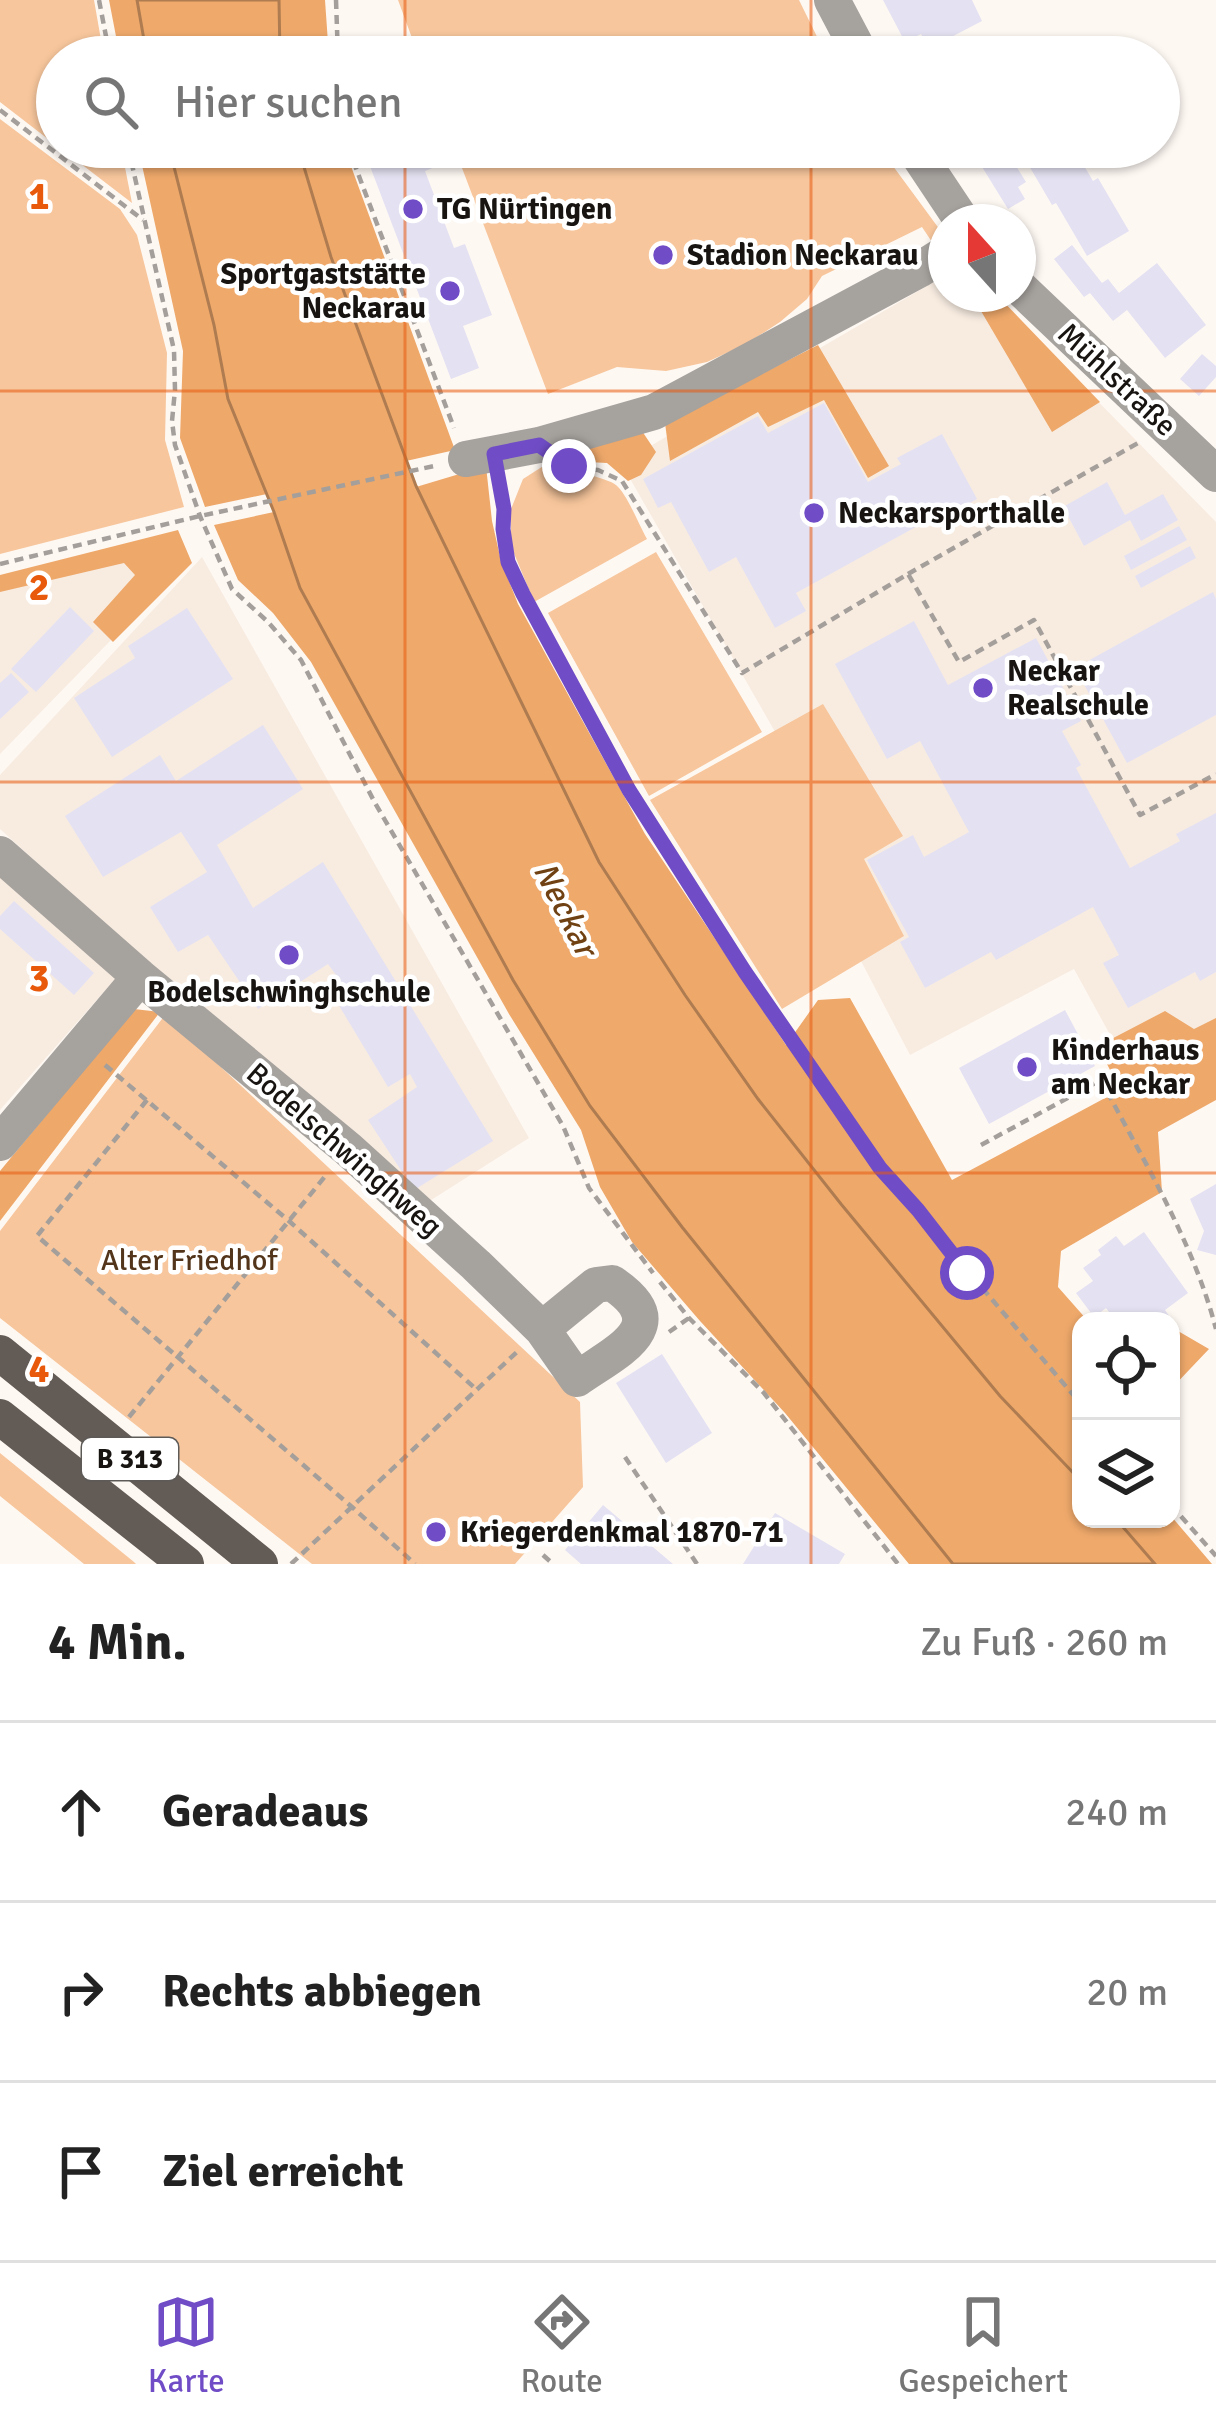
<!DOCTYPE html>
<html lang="de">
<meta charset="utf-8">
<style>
body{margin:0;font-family:Signika,sans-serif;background:#f6f6f6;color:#222}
.controls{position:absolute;right:36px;bottom:36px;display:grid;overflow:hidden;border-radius:24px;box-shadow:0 3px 9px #0004}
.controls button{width:108px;height:108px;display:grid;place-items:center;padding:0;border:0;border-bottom:3px solid #e0e0e0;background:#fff;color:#222;font:60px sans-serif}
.compass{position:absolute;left:928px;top:204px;width:108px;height:108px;border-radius:50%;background:#fff;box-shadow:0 3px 9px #0004;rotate:339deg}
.stop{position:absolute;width:36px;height:36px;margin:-27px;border:9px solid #704dc6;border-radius:50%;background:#fff}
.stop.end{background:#704dc6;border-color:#fff;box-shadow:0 3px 12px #0008}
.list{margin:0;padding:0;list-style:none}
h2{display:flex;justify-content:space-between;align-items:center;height:156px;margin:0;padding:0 48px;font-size:51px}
h2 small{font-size:39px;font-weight:400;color:#767676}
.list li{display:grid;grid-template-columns:78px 1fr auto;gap:36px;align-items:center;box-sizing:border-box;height:180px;padding:0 48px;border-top:3px solid #e0e0e0}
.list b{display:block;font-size:45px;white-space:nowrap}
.list em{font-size:39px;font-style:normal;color:#767676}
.icon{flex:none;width:66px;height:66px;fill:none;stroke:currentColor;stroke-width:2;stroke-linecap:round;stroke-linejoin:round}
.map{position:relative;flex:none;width:1216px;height:1564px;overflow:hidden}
.search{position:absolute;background:#fff;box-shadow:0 3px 9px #0004;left:36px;right:36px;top:36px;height:132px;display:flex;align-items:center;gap:30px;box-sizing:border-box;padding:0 42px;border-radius:66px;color:#767676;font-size:45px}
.sheet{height:696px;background:#fff}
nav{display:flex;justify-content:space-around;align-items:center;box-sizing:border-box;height:168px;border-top:3px solid #e0e0e0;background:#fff;font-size:33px;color:#767676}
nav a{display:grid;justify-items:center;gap:6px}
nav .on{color:#704dc6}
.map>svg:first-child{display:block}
.built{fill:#f8ece1}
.green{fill:#f7c69c}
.forest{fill:#eea86a}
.water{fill:#efa96b;stroke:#ae7c50;stroke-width:3}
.building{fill:#e4e1f2}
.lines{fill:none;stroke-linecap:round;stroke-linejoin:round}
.path{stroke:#a49f9b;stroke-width:4.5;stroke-dasharray:9 6;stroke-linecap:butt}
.minor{stroke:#a6a29e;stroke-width:36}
.major{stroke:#635b55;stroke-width:36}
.route{stroke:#704dc6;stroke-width:15}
.grid{fill:none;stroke:#e8590c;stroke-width:3;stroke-opacity:0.55}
.poi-dot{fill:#704dc6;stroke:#fff;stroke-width:4.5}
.labels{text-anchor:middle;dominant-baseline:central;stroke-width:9;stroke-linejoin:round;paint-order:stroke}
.shield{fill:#fff;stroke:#5d5a58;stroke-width:3}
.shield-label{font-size:27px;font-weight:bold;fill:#171411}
.poi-label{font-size:30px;font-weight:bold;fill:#171411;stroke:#fff;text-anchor:start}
.street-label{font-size:30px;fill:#171411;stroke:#fff}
.park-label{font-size:30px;fill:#52351a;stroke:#fff}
.water-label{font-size:33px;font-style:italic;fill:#704213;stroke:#fff}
.grid-label{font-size:39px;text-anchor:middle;font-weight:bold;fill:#e8590c;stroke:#fff;stroke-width:9;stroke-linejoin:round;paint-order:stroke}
</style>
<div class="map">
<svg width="1216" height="1564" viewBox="0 0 1216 1564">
<rect width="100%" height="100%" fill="#fef8f3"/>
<!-- built -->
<path class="built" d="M946,275V294H993L1216,522V1027L1131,1073L1074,969L910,1055L814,871L845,854L621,463Z
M177,533L189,560L0,754V578Z
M202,557L529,1138L417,1209L0,829V775Z
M0,861L125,968L0,1110Z"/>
<!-- green -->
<path class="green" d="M0,0H94L104,57H57V146L0,102Z
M398,0H799L827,57H419Z
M0,119L120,209L137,235L167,353L165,440L184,507L0,554Z
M59,147H121L132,203Z
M454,147H879L943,234L941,240L934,245L922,227L822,276L807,299L780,322L746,344L707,362L666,371L617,367L548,394Z
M548,463C562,469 609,478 616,485C627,494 639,525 647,539L534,602L511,546V509L523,479Z
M656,552L762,732L649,796L548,613Z
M823,704L903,836L864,859L904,936L782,1009L650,800Z
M165,1015L580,1402L583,1487L515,1564H312L0,1318V1231Z
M0,1453L134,1562L136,1564H84L0,1496Z"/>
<!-- forest -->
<path class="forest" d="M109,0H137L147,57H120Z
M279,0H325L329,57H280Z
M138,147H169L214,325L228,399L267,494L205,507L180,438L183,351Z
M298,147H344L455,450L406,461L331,257Z
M971,294H996L1100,402L1052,432Z
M818,345L889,466L868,478L824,400L768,427L758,412L670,461L665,423Z
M642,431L656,452L641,475L628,481L607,463L588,462L570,451Z
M486,466L492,521L501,561L518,604L645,834L786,1045L818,1000L850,998L952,1180L1120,1090L1098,1046L1165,1011L1194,1029L1216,1018V1100L1158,1132L1162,1192L1061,1251L1058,1287L1088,1321H1081V1481L1000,1396L841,1204L758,1099L686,995L599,862L416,487Z
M274,512L300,588L513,980L590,1106L682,1227L953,1564H909L785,1413L700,1321L632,1242L600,1187L581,1130L509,1014L311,662L273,613L238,580L214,525Z
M178,530L192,563L113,642L93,622L135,575L124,563L0,592V575Z
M134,1009L160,1012L0,1221V1171Z
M1178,1331L1209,1349L1171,1389V1335Z
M1171,1516L1212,1564H1155L1116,1519H1171Z"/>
<!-- water -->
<path class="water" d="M137,0H279L280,57H147Z
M169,147H298L331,257L416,486L599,862L685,995L758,1099L841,1204L1000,1396L1081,1481V1519H1116L1155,1564H953L682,1227L590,1106L513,980L300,588L274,512L228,399L214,325Z"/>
<!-- building -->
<path class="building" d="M883,0H972L982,21L936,45L933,37L925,41L921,34L905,42Z
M990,41L999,57H963Z
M370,147H434L440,165L425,171L454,248L465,244L492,315L463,326L479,368L451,379L368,161L375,158Z
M957,147H1004L1026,182L1018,187L1025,199L1008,209L971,149L961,154Z
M1018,147H1073L1093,181L1098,178L1129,231L1087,256L1056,203L1052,205Z
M1072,245L1102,283L1108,279L1119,293L1157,263L1206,325L1165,358L1127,310L1113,321L1090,293L1084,297L1054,259Z
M1202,354L1216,366V377L1199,396L1180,379Z
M824,403L868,482L901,464L897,458L942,434L977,499L935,522L932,518L796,593L806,611L775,628L736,557L709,572L671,502L658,508L643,479L758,416L768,433Z
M1107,482L1125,515L1163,494L1178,520L1141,541L1130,520L1084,546L1063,507Z
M1179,526L1187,540L1131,570L1124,556Z
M1190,546L1196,558L1141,588L1135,576Z
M1213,592L1216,599V715L1127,763L1075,668Z
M70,607L94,631L36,692L11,669Z
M187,608L233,679L112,757L74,698L135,658L128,646Z
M914,621L948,685L1036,638L1081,721L1062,731L1081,765L1076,768L1130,868L1180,841L1176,834L1216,813V972L1200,981L1195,972L1128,1008L1103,963L1119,955L1093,907L996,960L991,952L925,988L900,942L909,937L867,860L913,835L924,857L969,832L920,741L887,759L835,664Z
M11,673L29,692L0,719V683Z
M263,725L303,789L217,845L253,908L323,862L493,1141L414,1190L368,1120L417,1087L410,1074L388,1087L332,994L344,986L328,964L258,1009L208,935L178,952L150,907L207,872L181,832L103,877L65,816L160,755L176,781Z
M14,901L94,973L74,995L0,929V916Z
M1065,1010L1095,1066L989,1124L959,1068Z
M1216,1184V1255L1197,1250L1204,1231L1190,1199Z
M1144,1232L1188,1293L1165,1310L1169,1316L1162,1321H1136L1133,1317L1127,1321H1116L1106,1308L1094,1317L1076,1293L1093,1281L1083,1268L1101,1255L1098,1250L1116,1236L1124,1246Z
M662,1354L712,1433L666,1463L616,1383Z
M603,1505L673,1564H581L565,1550Z
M775,1513L845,1554L839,1564H743Z"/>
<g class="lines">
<!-- path -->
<path class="path" d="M99,0L110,57
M336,0L338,57
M337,41L369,57
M0,110L143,220
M128,147L174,350L175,390L172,421L175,445L200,516L232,589L268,622L301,660L375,803L563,1126L589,1188L653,1273
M348,147L454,428
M580,468L598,470L622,481L742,673L908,574L959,662L1034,620L1140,815L1216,774
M501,487L508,561L606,749L669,856L777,1021L880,1168L1081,1404
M0,564L200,516L434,466
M908,574L1138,443
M105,1065L289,1221L477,1390
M147,1100L37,1236L352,1507L415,1564
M981,1145L1101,1080C1143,1160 1193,1241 1216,1329
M660,1282L689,1318L764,1393L898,1564
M669,1332L689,1318
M129,1417L327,1174
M625,1457L697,1564
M1171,1505L1216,1556
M543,1555L553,1564
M291,1564L519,1350"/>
<!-- minor -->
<path class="minor" d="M832,0L862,57
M913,147L963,222
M1018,286L1216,474
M466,459L539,445L654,412L919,270L946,253
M0,854L140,977L348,1149L476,1265L542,1329L577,1379C617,1351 676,1326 612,1283L596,1285L542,1329
M0,1143L140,977"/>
<!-- major -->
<path class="major" d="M0,1353L260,1564
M0,1417L186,1564"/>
</g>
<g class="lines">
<!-- route -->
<path class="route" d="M569,466L539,445L494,454L504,509L503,529L508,562L523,594L629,790L745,972L880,1168L918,1210L967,1273"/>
</g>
<!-- grid -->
<path class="grid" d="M405,0V57M811,0V57M405,147V1564M811,147V1564M0,391H1216M0,782H1216M0,1173H1216"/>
<!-- markers -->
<g class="poi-dot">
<circle cx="413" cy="209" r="12"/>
<circle cx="663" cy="255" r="12"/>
<circle cx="450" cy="291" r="12"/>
<circle cx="814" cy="513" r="12"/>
<circle cx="983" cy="688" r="12"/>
<circle cx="289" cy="955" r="12"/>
<circle cx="1027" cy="1067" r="12"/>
<circle cx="436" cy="1532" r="12"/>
</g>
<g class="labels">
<!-- shield labels -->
<rect class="shield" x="82" y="1438" width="96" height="42" rx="9"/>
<g class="shield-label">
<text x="130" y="1459">B 313</text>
</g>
<!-- poi labels -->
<g class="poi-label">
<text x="437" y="209">TG Nürtingen</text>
<text x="687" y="255">Stadion Neckarau</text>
<text x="426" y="274" text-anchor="end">Sportgaststätte<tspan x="426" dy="34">Neckarau</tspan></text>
<text x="838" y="513">Neckarsporthalle</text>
<text x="1007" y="671">Neckar<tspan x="1007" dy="34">Realschule</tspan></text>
<text x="289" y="992" text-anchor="middle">Bodelschwinghschule</text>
<text x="1051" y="1050">Kinderhaus<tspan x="1051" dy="34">am Neckar</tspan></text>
<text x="460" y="1532">Kriegerdenkmal 1870-71</text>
</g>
<!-- street labels -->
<g class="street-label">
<text transform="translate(1117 380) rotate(43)">Mühlstraße</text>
<text transform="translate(344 1150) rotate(41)">Bodelschwinghweg</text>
</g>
<!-- park labels -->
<g class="park-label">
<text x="189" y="1260">Alter Friedhof</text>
</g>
<!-- water labels -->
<g class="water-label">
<text transform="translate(565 909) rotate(63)">Neckar</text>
</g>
</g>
<g class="grid-label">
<text x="39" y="209">1</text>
<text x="39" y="600">2</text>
<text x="39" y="991">3</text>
<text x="39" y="1382">4</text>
</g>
</svg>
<div class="controls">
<button><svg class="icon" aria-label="locate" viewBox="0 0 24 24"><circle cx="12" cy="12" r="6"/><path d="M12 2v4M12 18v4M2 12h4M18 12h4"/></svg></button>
<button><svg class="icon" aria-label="layers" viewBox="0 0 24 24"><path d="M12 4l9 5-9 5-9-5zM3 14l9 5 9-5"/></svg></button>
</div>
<svg class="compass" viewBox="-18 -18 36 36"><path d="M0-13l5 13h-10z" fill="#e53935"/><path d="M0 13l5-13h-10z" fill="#767676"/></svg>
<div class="stop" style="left:967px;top:1273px"></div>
<div class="stop end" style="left:569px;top:466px"></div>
<div class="search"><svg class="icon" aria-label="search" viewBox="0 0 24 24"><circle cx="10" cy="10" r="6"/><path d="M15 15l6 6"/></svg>Hier suchen</div>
</div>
<section class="sheet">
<h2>4 Min.<small>Zu Fuß · 260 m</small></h2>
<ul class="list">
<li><svg class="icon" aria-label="ahead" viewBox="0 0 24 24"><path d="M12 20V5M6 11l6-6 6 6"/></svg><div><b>Geradeaus</b></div><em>240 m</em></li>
<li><svg class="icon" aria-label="right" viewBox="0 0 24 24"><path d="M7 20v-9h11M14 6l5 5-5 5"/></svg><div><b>Rechts abbiegen</b></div><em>20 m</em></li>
<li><svg class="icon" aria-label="arrive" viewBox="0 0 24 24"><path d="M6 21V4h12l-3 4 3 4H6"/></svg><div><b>Ziel erreicht</b></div></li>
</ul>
</section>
<nav>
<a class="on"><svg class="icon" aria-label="map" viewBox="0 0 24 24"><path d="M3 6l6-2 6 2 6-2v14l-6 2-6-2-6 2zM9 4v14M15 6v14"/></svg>Karte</a>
<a><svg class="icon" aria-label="directions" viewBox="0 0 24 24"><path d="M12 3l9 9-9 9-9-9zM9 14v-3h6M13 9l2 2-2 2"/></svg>Route</a>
<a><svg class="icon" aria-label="saved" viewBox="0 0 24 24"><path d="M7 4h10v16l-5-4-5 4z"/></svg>Gespeichert</a>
</nav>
